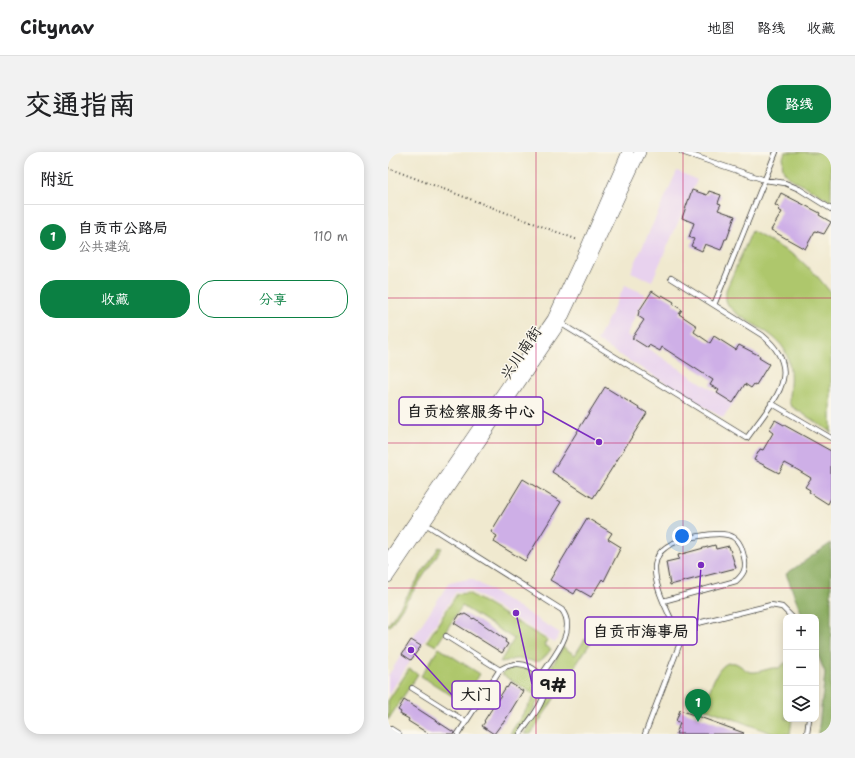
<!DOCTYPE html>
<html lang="zh">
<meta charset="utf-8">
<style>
body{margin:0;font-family:"Shantell Sans","LXGW WenKai TC",sans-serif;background:#f2f2f2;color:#202124}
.controls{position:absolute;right:12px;bottom:12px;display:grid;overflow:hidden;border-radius:8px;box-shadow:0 2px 10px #0003}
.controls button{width:36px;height:36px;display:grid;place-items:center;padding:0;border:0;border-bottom:1px solid #e0e0e0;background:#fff;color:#202124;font:20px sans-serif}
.you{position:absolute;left:294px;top:384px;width:14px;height:14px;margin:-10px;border:3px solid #fff;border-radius:50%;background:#1a73e8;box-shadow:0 0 0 6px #1a73e833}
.badge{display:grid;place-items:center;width:26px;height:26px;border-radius:50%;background:#0b8043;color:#fff;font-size:13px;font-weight:700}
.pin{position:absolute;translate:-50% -33px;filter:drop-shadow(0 1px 2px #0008)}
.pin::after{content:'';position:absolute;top:21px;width:14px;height:12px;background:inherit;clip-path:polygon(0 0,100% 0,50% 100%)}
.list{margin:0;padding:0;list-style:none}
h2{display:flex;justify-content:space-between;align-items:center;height:52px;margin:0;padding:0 16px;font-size:17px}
h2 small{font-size:13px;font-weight:400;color:#757577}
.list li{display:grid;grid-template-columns:26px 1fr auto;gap:12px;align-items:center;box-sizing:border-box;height:64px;padding:0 16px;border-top:1px solid #e0e0e0}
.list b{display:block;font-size:15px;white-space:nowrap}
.list p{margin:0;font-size:13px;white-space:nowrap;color:#757577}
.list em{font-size:13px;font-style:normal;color:#757577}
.actions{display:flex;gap:8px;padding:12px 16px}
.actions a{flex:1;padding:9px 0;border:1px solid #0b8043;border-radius:16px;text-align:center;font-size:14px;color:#0b8043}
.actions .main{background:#0b8043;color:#fff}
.icon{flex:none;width:22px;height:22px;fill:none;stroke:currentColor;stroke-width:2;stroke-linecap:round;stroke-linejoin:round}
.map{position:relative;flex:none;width:443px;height:582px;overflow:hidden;border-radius:16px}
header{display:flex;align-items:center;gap:24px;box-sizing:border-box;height:56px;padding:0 20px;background:#fff;border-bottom:1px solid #e0e0e0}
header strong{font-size:19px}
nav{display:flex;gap:22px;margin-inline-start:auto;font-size:14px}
.intro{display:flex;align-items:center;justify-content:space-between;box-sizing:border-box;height:96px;padding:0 24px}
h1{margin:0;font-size:28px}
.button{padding:10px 18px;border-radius:16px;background:#0b8043;color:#fff;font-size:14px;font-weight:700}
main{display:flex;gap:24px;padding:0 24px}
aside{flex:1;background:#fff;border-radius:16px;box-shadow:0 2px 10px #0003}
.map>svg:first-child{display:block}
.built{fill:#e8d2ee}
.green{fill:#aec76c;stroke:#657244}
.forest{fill:#8aac60;stroke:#53643e}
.building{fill:#ceafe7}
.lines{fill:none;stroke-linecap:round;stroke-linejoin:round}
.service-casing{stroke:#3c3b37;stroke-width:6}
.tertiary-casing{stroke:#3c3b37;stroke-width:12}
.path{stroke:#3c3b37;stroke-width:2;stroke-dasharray:1 3;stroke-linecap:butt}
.service{stroke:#fff;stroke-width:4.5}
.tertiary{stroke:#fff;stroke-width:11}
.grid{fill:none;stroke:#c2185b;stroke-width:1;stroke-opacity:0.55}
.labels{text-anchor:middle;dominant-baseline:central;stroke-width:3;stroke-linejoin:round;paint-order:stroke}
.street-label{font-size:15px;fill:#1c1c1c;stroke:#fbf7ec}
.leader{fill:none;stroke:#7b2cbf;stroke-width:1.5}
.callout-dot{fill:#7b2cbf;stroke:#fbf7ec;stroke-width:1.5}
.callout{fill:#fbf7ec;stroke:#7b2cbf;stroke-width:1.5}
.callout-label{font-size:16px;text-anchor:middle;font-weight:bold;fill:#1c1c1c}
</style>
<header>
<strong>Citynav</strong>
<nav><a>地图</a><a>路线</a><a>收藏</a></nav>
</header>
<div class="intro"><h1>交通指南</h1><a class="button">路线</a></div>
<main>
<aside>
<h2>附近<small></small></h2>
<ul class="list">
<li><span class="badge">1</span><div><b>自贡市公路局</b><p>公共建筑</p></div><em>110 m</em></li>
</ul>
<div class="actions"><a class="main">收藏</a><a>分享</a></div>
</aside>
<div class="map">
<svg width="443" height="582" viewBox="0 0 443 582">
<rect width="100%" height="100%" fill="#fbf7ec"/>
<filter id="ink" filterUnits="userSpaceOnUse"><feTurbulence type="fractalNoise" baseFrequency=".025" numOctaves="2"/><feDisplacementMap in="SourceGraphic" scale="8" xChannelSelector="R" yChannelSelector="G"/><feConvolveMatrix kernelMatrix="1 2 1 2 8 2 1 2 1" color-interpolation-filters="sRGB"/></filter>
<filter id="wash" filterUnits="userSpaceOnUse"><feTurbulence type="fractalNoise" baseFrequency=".012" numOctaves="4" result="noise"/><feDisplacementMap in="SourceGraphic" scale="16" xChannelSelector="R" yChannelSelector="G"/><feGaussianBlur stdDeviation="0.9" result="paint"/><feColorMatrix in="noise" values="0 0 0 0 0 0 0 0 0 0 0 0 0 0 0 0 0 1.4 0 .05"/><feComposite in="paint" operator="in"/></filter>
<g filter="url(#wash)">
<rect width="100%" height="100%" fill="#f0e9cf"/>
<!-- built -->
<path class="built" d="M289,19L309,28L264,129L243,120Z
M237,133L257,142L239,183L345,251L335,266L209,189Z
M80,427H84L172,481L167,491L81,438L68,440L33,494L23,488L61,431Z
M14,502L23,508L0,544V524Z"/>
<!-- green -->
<path class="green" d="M397,0H443V50C437,46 431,42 424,38C407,28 387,25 397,0Z
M364,79L409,105L429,124L443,141V280L403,254C399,247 402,242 402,233C403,222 402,207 396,197C382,175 349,169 339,151C337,147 338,143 338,138Z
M51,395L54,396L2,474L0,473Z
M80,441L159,488L156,493L163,497C149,518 146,506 127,507C122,508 117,510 112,510L126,487L74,454L48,494L39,489L69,442Z
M197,487L203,490L143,582H136L159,547L160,521L175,495L187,503Z
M51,496L92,522L74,550L33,524Z
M398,510V567H404L402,582H386L316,556C321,544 328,506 347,511C353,513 357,519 363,520C372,521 381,515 391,516Z
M125,515C133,514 141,516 147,523C164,541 138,567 128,582H122L147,543L113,522Z
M21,517L30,522L0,568V549Z"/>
<!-- forest -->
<path class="forest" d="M443,391V582H430L437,521L428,498V465H415L398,422Z"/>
<g id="blocks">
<!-- building -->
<path class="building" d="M304,38L319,43L321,39L333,43L330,51L333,52L330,58L347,64L339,87H337L333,98L317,92L314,99L303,94L306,87L301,85L306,71L294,66Z
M393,41L432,61L431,63L443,70L436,82L427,79L417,97L383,78L394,60L390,58L392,56L387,53Z
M264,139L273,145L274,143L286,150L285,152L294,158L291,162L309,174L306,180L322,191L326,184L348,198L351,193L372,204L371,206L381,212L368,233L366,232L363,236L357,232L345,251L329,241L331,238L322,233L325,228L302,213L274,195L272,199L261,193L260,196L244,186L256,168L250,164L251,159Z
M217,235L259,261L205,346L164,320Z
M387,268L443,299V346L440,352L421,340L422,338L417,335L423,326L408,317L397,311L391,321L366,308L372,297L375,298L385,281L381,278Z
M135,327L173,350L137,409L106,390L109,384L103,380Z
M199,366L224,381L220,387L233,395L216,429L214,427L203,445L189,437L186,442L162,428Z
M327,393L328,397L341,394L348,416L282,433L278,410L291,407L290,403Z
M72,462L75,463L77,462L85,467L86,466L118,488L117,490L120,492L114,501L66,471Z
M23,488L33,494L23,508L14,502Z
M122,531L135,539L116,570H115L106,582L94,574L97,570L96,569L118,535L119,536Z
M16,548L67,581L66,582H41L20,569L21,567L12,562L13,560L10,558Z
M292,558L356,581L355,582H288L292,571L288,569Z"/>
</g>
</g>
<g filter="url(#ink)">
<use href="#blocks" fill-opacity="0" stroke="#3c3b37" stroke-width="1"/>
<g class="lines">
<!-- service casing -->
<g class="service-casing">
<path id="service" d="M294,0L377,28L397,31L411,37L443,57
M326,153L388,0
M172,171L359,286C384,250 419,220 374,183L283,126
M383,251L443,286
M36,371L174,458C190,479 164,506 153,524
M275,449L348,429C356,422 359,416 356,405C354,397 352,389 345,385C333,377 288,387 277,396C271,400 268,407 267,414C266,441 285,465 292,490
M58,484L112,518
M24,536L78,570
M3,577L11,582
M70,582L111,519C129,503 160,516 156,542C154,555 139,571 132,582
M257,582L297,478L310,471L383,453L394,455L404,465
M419,582L421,567"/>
</g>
<!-- tertiary casing -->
<g class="tertiary-casing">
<path id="tertiary" d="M0,408L165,167L200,92L240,0
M0,425L172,171L252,0"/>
</g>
<!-- path -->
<path class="path" d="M0,16L190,88"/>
<!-- service -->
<use href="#service" class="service"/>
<!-- tertiary -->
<use href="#tertiary" class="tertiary"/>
</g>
</g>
<!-- grid -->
<path class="grid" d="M148,0V582M295,0V582M0,146H443M0,291H443M0,436H443"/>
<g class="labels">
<!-- street labels -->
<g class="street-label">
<text transform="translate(133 201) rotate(-56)">兴川南街</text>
</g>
</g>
<!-- callouts -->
<path class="leader" d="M211 290L155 259M313 413L309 479M128 461L144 532M23 498L64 543"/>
<g class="callout-dot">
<circle cx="211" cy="290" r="4"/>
<circle cx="313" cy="413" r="4"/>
<circle cx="128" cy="461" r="4"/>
<circle cx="23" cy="498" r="4"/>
</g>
<g class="callout">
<rect x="11" y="245" width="144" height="28" rx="4"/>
<rect x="197" y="465" width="112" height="28" rx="4"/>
<rect x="144" y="518" width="43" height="28" rx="4"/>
<rect x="64" y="529" width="48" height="28" rx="4"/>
</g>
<g class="callout-label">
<text x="83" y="265">自贡检察服务中心</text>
<text x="253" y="485">自贡市海事局</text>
<text x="165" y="538">9#</text>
<text x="88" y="548">大门</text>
</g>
</svg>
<div class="controls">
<button>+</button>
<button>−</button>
<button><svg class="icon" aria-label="layers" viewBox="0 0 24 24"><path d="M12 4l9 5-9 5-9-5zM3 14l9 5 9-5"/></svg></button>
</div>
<div class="you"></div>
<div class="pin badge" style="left:310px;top:570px">1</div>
</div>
</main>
